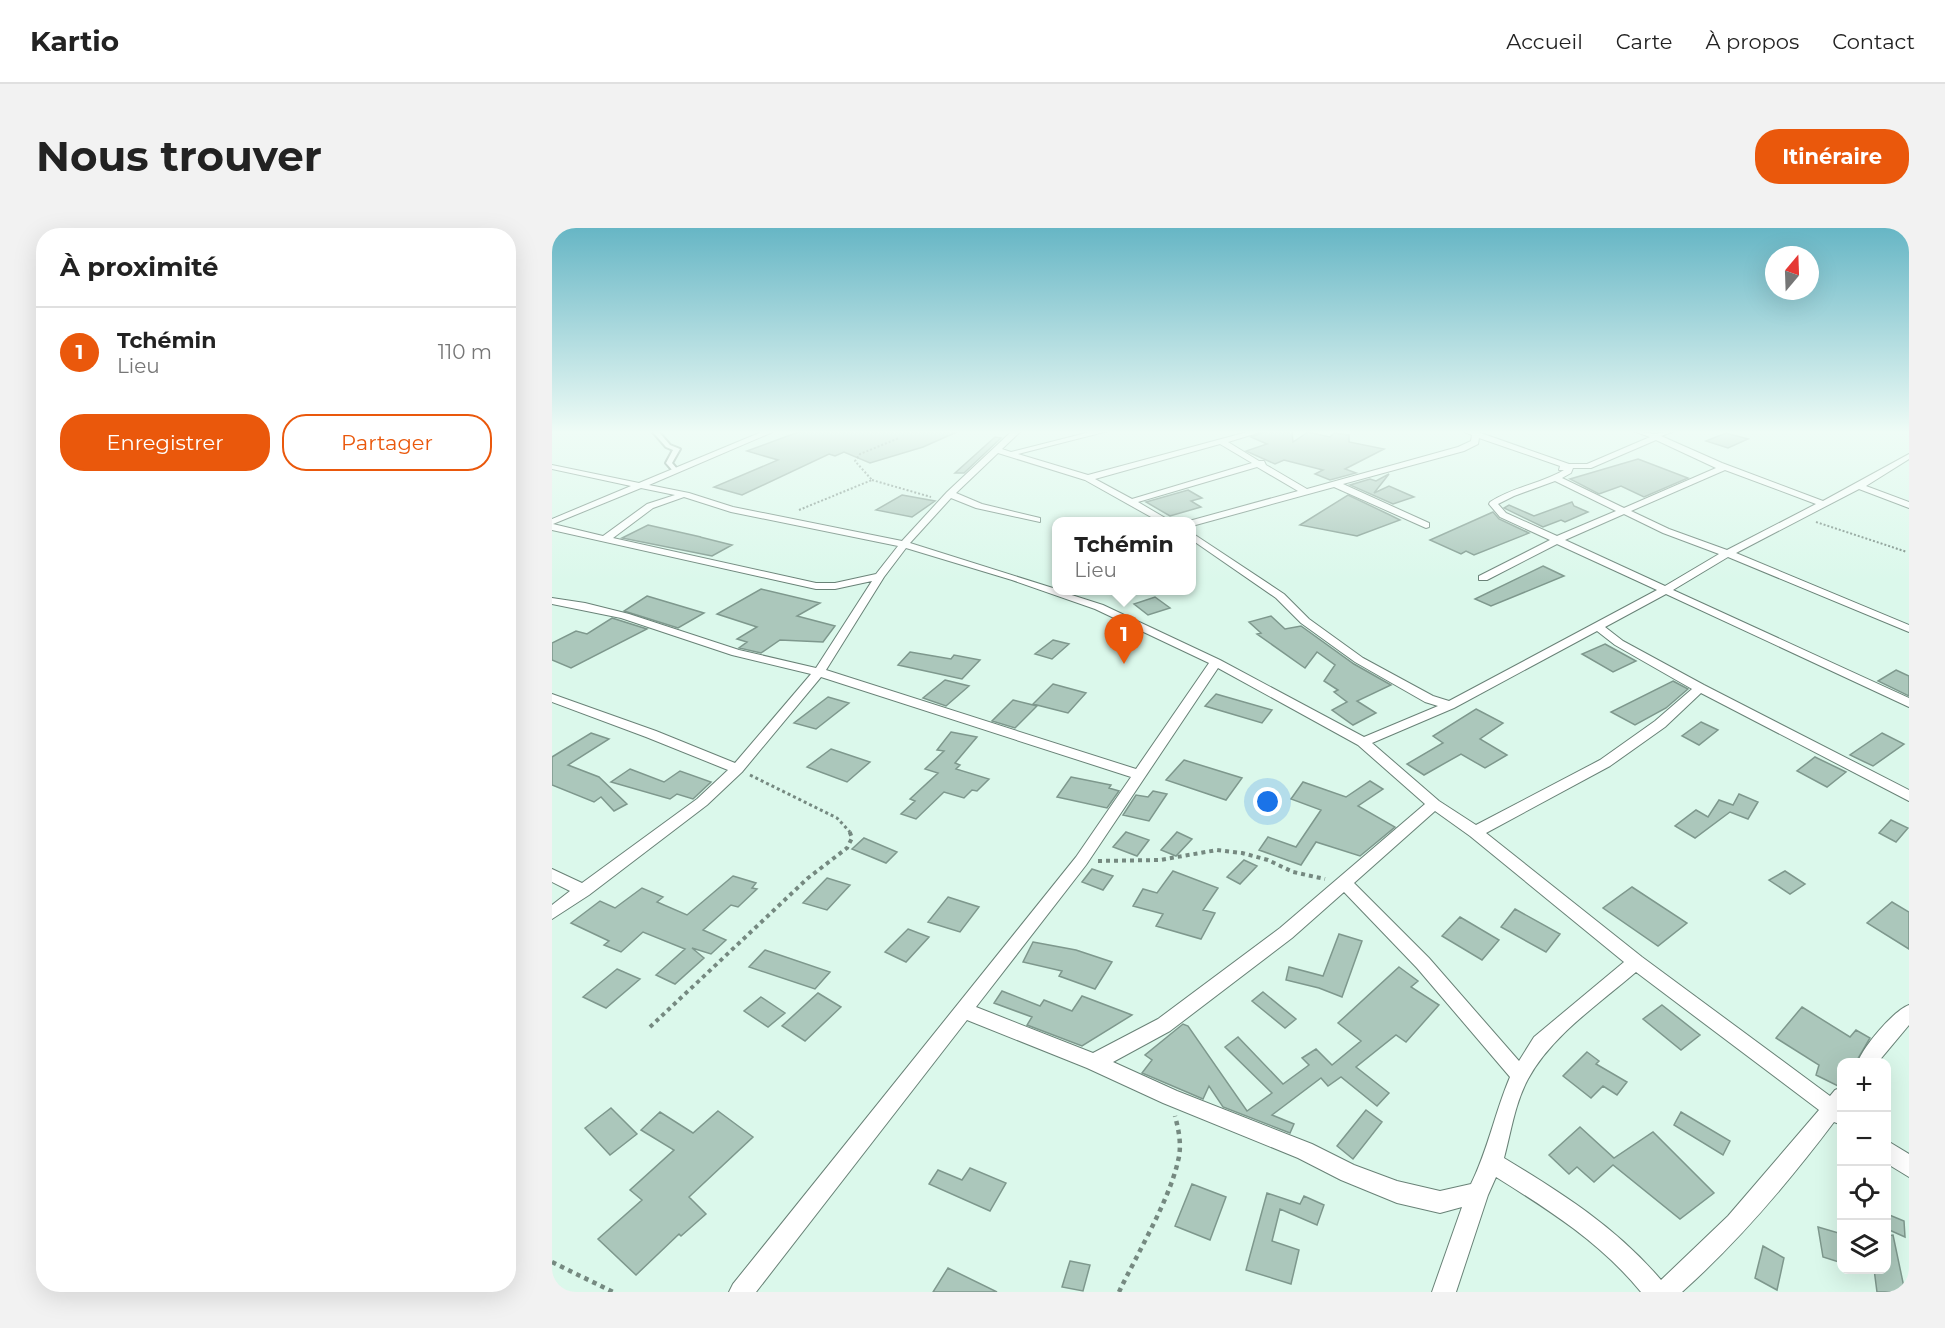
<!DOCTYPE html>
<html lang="fr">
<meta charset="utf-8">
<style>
body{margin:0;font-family:Montserrat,sans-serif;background:#f2f2f2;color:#222}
.controls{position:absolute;right:18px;bottom:18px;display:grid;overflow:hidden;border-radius:12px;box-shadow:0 6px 24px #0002}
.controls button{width:54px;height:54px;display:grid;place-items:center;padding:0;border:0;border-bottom:2px solid #e0e0e0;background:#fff;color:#222;font:30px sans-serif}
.compass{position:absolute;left:1213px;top:18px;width:54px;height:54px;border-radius:50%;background:#fff;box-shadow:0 6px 24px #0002;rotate:19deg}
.you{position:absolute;left:716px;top:574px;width:21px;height:21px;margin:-15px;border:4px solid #fff;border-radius:50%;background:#1a73e8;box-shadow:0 0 0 9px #1a73e833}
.badge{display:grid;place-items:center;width:39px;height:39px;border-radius:50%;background:#ea580c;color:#fff;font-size:20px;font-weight:700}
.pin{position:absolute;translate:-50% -50px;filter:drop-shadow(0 2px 3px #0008)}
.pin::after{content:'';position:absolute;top:32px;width:21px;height:18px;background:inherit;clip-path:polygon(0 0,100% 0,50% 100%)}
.popup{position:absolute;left:500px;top:289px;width:144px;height:78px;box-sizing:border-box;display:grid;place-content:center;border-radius:12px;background:#fff;filter:drop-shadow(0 2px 4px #0005);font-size:20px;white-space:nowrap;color:#767676}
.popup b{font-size:22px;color:#222}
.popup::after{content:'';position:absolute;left:50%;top:100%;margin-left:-12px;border:12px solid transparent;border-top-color:#fff}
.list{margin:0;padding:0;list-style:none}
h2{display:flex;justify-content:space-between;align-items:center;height:78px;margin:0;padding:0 24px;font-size:26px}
h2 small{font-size:20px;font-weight:400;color:#767676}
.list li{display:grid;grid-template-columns:39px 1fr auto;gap:18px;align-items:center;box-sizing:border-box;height:90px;padding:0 24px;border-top:2px solid #e0e0e0}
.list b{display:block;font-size:22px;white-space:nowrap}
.list p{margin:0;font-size:20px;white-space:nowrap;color:#767676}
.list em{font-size:20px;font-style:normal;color:#767676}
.actions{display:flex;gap:12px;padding:18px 24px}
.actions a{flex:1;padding:14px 0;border:2px solid #ea580c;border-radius:24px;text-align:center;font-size:21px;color:#ea580c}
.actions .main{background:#ea580c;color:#fff}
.icon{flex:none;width:33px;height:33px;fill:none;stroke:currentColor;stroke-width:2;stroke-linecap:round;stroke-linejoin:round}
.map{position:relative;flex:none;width:1357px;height:1064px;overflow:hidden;border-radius:24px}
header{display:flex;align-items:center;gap:36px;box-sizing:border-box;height:84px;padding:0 30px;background:#fff;border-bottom:2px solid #e0e0e0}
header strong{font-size:28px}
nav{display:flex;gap:33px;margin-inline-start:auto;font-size:21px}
.intro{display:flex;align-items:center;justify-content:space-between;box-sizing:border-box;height:144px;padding:0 36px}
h1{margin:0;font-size:42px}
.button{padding:15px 27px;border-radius:24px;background:#ea580c;color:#fff;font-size:21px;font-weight:700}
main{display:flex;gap:36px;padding:0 36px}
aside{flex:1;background:#fff;border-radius:24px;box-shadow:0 6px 24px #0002}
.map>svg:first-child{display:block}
.building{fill:#abc7bb;stroke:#7e988d;stroke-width:1.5}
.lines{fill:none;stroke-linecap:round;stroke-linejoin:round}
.pedestrian-casing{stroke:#698277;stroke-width:4}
.minor-casing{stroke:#698277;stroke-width:2}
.path-far3{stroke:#758980;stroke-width:2;stroke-dasharray:2 2;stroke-linecap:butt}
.path-far2{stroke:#758980;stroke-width:3;stroke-dasharray:3 3;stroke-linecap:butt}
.path-far1{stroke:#758980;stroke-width:4;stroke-dasharray:4 4;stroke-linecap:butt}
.path{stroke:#758980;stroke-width:4.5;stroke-dasharray:4.5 4.5;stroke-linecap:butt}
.pedestrian{fill:#fff;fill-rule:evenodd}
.minor{fill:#fff;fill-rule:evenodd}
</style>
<header>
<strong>Kartio</strong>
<nav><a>Accueil</a><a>Carte</a><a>À propos</a><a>Contact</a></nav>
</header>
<div class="intro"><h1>Nous trouver</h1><a class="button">Itinéraire</a></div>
<main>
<aside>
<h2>À proximité<small></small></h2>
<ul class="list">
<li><span class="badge">1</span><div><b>Tchémin</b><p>Lieu</p></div><em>110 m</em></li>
</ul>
<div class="actions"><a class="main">Enregistrer</a><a>Partager</a></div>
</aside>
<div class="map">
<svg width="1357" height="1064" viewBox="0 0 1357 1064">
<rect width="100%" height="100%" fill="#dbf8eb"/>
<!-- building -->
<path class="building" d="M249,203H407L371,219L318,235L292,224L283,228L277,226L190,267L162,259L226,232L195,223Z
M714,203H740L741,214L756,204L778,209L782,205L797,207V214L832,221L793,241L804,245L778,252L763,246L771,242L732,232L723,236L694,223L715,216L699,209Z
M1174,205L1196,211L1176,220L1154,213Z
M443,209L449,210L412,245H403Z
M1086,231L1136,250L1092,269L1069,258L1047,266L1018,251Z
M837,246L822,265L837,258L862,269L841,276L798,257L818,251L824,253Z
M636,262L650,270L639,273L649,279L618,288L594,274Z
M350,267L383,273L360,289L324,282Z
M796,267L838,287L848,292L805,308L748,297Z
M1020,274L1022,278L1036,284L1013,294L1009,292L991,299L952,280L957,277L982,288Z
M941,284L947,291L977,305L922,327L914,323L909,326L878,312Z
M96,297L149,309H148L180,317L160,328L70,310Z
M991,338L1012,348L939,378L923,371Z
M209,361L268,375L245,388L283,398L271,414L228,412L209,425L187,420L195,414L185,411L205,399L165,386Z
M95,368L152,385L126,400L72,383Z
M603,369L618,380L596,387L582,376Z
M719,388L733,401L749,398L802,436L839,457L805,473L824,485L801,497L780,482L795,474L782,464L786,462L772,453L783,437L765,424L753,440L705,406L709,405L697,394Z
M60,390L95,401L19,440L0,432V415L24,403L35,406Z
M501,412L517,416L500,431L483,426Z
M1053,416L1084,433L1061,444L1030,426Z
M358,424L399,431L402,427L428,432L410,451L346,437Z
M1344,442L1357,448V468L1326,453Z
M393,452L417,458L394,478L371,470Z
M1121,453L1136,461L1114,480L1083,497L1059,484Z
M501,456L534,465L516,485L481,476Z
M664,466L720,482L710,495L653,478Z
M276,469L297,475L264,501L242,495Z
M461,472L485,478L463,500L440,493Z
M924,481L951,495L928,511L955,527L933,540L909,526L872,547L855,536L891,515L881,508Z
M1149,494L1166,502L1147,517L1130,508Z
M399,504L425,509L403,535L408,537L404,541L437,551L425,563L420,562L412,570L392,564L364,591L349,586L363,573L358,571L386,545L373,541L392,523L385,522Z
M39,505L57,511L16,537L47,549L75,576L62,583L49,569L42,574L0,557V529Z
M1330,505L1352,516L1321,538L1298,527Z
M279,521L318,534L295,554L255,539Z
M1263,529L1294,544L1275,559L1245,543Z
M632,532L690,550L674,572L614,552Z
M78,541L112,554L128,543L159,554L141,571L125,566L118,571L59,554Z
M519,549L559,557L557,560L567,563L555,580L505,569Z
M818,553L831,561L806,578L843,599L808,628L764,614L749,637L707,622L716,609L744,619L769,582L739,571L751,554L794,569Z
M601,563L615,566L597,593L571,587L584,567L596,569Z
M1187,566L1206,574L1196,591L1178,584L1143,610L1123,598L1144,582L1156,589L1167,572L1181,577Z
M1339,592L1356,600L1344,614L1327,605Z
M574,604L597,612L585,628L561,619Z
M625,604L640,611L624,628L609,622Z
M312,610L345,624L334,635L300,621Z
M692,632L705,638L688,656L675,649Z
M540,641L561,648L551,662L530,654Z
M621,643L666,660L651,682L663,685L649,711L604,698L611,686L581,678L591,661L605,665Z
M1233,643L1253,656L1238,666L1217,652Z
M181,648L204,655L200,660L205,661L186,679L179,677L151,702L174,712L159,726L140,720L152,730L123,756L104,747L133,721L91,704L69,724L52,717L57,713L19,695L48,673L63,680L90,660L111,669L105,674L135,687Z
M275,650L298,657L275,682L251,675Z
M1080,659L1135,695L1106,718L1051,680Z
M396,669L427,679L408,704L376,694Z
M1340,674L1357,684V721L1315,695Z
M963,681L1008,706L994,724L949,699Z
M908,689L947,712L930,732L890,708Z
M356,701L377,709L354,734L333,724Z
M787,706L810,713L790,769L767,760L734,752L737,739L771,748Z
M481,714L524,722L560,734L543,761L507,748L510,743L471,734Z
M213,722L278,744L263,761L197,739Z
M847,739L866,753L859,759L887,777L854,814L844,807L804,839L837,865L825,878L789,849L776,858L769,850L720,887L742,896L738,905L671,879L657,858L651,871L590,845L600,832L593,827L631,796L636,798L695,883L720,865L673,819L686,809L731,856L757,837L750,830L764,821L780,837L809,813L786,795Z
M65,741L88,751L54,780L31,769Z
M450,763L488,778L492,772L520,783L530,768L580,787L530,818L475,797L480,789L442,775Z
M711,764L744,791L733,800L700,773Z
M266,765L289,779L253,813L230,798Z
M209,769L233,785L216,799L192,783Z
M1110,777L1148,807L1129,822L1091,791Z
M1250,779L1298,809L1304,802L1318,810L1304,834H1290V857L1286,858L1264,847L1267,837L1224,810Z
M1035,824L1047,833L1044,836L1075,854L1065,867L1051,858L1039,870L1011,848Z
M59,880L85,906L58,927L33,900Z
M814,882L830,894L801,931L785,918Z
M166,883L201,909L137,969L154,986L129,1008L127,1006L84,1047L46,1011L90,972L78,962L122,922L89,902L108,884L141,905Z
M1129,884L1178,913L1171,927L1122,897Z
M1028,899L1062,930L1101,904L1162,965L1128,991L1061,937L1042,954L1025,939L1017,946L997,927Z
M418,940L454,955L438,983L377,956L386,942L410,952Z
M640,956L674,969L658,1012L623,998Z
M715,965L748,976L752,968L772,977L765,997L728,981L720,1013L747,1022L739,1056L694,1042Z
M1335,986L1352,993L1353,1009L1335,1001Z
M1266,999L1290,1006V1035L1271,1029Z
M1341,1007L1353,1064H1325L1322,1041H1335V1008Z
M1211,1018L1232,1030L1225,1062L1203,1050Z
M518,1033L538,1037L531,1063L510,1059Z
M396,1040L445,1064H381Z"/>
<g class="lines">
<!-- pedestrian casing -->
<g class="pedestrian-casing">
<path id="pedestrian" d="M100,203H106L118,217L128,221L120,235L126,242L125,243H121L114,235L121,222L114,219Z"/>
</g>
<!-- minor casing -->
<g class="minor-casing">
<path id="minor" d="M212,203H223L97,257L137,265L181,279L350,313L395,264L460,203H469L450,221L459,224L542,203H556L466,226L536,247L699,203H712L676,214L707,233H712L714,237L755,261L906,219L919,213L920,207L911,203H923L1017,236H1035L1098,209L1081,203L1102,206L1123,203L1109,208L1170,235L1271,273L1357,226V231L1314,258L1357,274V280L1307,261L1184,325L1357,397V404L1176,329L1121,362L1357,470V479L1114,366L1053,399L1071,413L1152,457L1357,562V573L1149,465L1113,499L1058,538L934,605L1090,729L1278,868L1283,862L1290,859V897L1282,894C1236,955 1187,1013 1130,1064H1089C1049,1015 997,982 944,949L936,967L904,1064H880L910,979L888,985L845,975L789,952L746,930L611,875L535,840L415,792L204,1064H177L181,1056L524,629L579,549L269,449L190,544L155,577L37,667L0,691V677L18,663L0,654V641L30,655L145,571L176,542L94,509L0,474V466L104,503L183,535L259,446L180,427L69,390L0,376V370L33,375L77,386L187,422L264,440L320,353L283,361H264L0,302V291L79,258L0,241V237L87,255ZM927,210L1008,238L1007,242H1012C988,256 961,259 938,274L937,276L948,289L998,312L927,348V352H935L1005,316L1105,362L897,473L881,468L811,430L757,391L732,366L640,305V312L724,370L749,395L803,434L873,474L886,478L812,509L668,432L551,377L504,362V361L358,315L399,270L424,280L488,294V290L430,276L404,265L446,225L533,252L608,294H620L586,274L705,239L746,263L637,293L640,294V298L782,259L874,300L877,299V295L791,256L912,223L926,216ZM1104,212L1164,240L1072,280L1010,250L1019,245L1021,240H1039ZM668,216L700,235L580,271L543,251ZM1173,242L1264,276L1175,322L1117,301L1079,283ZM1003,253L1064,283L1005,308L954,285L946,276L962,268ZM89,260L123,267L95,276L51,308L1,296ZM132,269L179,284L346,318L324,346L283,355H264L61,310L101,280ZM1072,286L1111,305L1167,326L1113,358L1013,312ZM354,320L460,352L543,381L657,435L584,541L274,442L332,349ZM1045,403L1063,417L1140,461L1103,493L1048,532L924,597L887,573L820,515L902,480ZM666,440L806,517L873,576L728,700L606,791L541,825L424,779L534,637ZM883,583L918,608L1072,734L982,809L967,833L877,730L802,655ZM792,664L865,740L958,849C943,884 936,922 919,956L888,963L845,953L802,937L760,916L625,863L561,834L618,803L740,710ZM1084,744L1267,882L1176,988L1109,1052C1065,1000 1010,965 952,930C959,904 963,875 976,851C1000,807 1047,776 1084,744Z
M1357,777V797L1326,834H1306C1311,819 1341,783 1357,777Z
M1334,912L1357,926V949L1334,935Z"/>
</g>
<!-- path-far3 -->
<path class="path-far3" d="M320,252L379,269
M247,282L320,252L303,233L308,226L347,210
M1264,294L1355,324"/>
<!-- path-far2 -->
<path class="path-far2" d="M198,547L285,590L298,604"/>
<!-- path-far1 -->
<path class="path-far1" d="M546,633L608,632L665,622L690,625L716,632L741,644L773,651
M98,799L256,650L295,620L300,610L297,602"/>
<!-- path -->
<path class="path" d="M0,1034L61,1064
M567,1064C585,1026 617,973 626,933C630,918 627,903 623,888"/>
<!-- pedestrian -->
<use href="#pedestrian" class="pedestrian"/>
<!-- minor -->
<use href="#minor" class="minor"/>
</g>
<!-- sky -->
<linearGradient id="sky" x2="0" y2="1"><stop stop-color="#67b6c5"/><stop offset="0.58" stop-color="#effcf6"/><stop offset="1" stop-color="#effcf6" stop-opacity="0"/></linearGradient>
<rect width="1357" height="352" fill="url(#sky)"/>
</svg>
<div class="controls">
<button>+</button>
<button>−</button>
<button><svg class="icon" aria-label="locate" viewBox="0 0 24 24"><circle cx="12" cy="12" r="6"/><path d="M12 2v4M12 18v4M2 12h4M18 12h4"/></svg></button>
<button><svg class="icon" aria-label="layers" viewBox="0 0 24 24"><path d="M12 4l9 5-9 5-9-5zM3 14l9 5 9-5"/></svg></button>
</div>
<svg class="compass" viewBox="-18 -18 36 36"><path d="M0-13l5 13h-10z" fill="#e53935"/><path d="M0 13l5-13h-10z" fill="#767676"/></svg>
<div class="you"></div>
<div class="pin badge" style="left:572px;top:436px">1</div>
<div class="popup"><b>Tchémin</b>Lieu</div>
</div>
</main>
